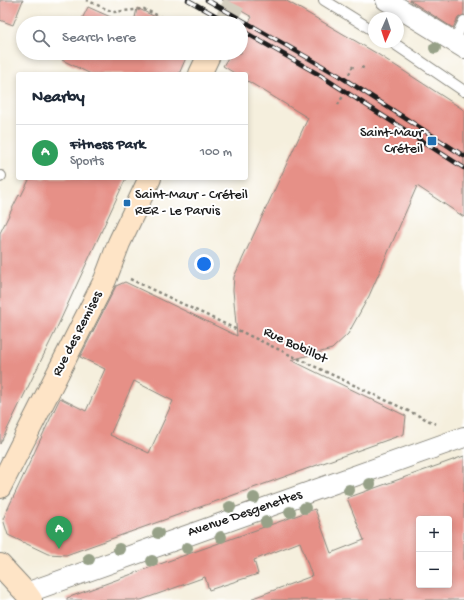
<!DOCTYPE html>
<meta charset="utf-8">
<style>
body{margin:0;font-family:"Gochi Hand",sans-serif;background:#f2f2f3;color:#1f2937}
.controls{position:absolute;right:12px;bottom:12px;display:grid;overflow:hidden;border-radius:4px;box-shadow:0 2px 6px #0003}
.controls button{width:36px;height:36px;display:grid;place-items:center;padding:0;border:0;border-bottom:1px solid #e0e1e3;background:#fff;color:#1f2937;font:20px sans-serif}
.compass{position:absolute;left:368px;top:12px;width:36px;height:36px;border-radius:50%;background:#fff;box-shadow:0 2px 6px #0003;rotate:183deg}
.you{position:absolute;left:204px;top:264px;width:14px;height:14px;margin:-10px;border:3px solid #fff;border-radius:50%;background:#1a73e8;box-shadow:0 0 0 6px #1a73e833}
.badge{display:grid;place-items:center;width:26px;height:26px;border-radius:50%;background:#1f6fb2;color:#fff;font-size:13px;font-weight:700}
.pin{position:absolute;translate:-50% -33px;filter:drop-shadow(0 1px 2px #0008)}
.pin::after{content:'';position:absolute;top:21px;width:14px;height:12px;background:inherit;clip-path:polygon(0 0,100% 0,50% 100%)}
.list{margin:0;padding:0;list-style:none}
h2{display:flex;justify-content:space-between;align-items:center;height:52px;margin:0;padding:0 16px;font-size:17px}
h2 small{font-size:13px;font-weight:400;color:#747a83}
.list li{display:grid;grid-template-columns:26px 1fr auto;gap:12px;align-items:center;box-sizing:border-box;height:56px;padding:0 16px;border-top:1px solid #e0e1e3}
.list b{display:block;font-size:15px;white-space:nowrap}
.list p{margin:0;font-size:13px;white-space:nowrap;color:#747a83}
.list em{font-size:13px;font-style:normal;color:#747a83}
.icon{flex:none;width:22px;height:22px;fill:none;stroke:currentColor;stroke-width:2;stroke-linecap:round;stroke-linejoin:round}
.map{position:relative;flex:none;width:464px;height:600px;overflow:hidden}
.search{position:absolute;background:#fff;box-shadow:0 2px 6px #0003;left:16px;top:16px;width:232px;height:44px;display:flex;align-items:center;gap:10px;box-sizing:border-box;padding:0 14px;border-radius:22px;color:#747a83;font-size:15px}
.panel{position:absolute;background:#fff;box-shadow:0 2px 6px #0003;left:16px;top:72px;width:232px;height:108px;border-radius:4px}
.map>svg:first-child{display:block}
.building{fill:#e69087;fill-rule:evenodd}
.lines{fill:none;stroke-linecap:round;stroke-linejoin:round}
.secondary-tunnel{stroke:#d4cfc0;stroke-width:22;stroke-dasharray:22 11;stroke-linecap:butt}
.lane-casing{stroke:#88867c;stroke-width:12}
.street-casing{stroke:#88867c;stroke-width:22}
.secondary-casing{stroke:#88867c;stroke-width:24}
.path{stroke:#88867c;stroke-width:2.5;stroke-dasharray:3 3;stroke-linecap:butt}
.lane{stroke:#fff;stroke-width:10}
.street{stroke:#fff;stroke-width:20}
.secondary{stroke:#fee4c6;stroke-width:22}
.rail-casing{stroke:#1c1c1c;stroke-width:4.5}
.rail{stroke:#fff;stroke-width:3;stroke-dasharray:9;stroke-linecap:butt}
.tree{fill:#97a188}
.poi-dot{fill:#1f6fb2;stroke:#fff;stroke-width:1.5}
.labels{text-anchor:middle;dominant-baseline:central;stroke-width:4;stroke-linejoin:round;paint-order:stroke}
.poi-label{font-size:14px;fill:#1c1c1c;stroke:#fff;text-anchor:end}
.street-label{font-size:14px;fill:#1c1c1c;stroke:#fff}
</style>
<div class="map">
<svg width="464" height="600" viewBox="0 0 464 600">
<rect width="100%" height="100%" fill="#fff"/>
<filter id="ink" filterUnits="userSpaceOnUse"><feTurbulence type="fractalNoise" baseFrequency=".025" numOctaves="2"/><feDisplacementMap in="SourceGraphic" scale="8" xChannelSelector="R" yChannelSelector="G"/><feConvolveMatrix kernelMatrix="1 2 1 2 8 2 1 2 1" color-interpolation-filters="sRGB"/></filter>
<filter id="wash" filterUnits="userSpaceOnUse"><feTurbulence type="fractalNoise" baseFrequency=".012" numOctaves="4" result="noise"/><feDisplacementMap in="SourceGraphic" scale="16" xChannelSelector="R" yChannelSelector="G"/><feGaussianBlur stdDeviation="0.9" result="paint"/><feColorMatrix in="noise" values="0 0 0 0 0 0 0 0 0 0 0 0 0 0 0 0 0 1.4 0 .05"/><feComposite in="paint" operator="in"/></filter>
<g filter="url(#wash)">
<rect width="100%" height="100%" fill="#f5efdd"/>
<g id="blocks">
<!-- building -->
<path class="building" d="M0,0H23L13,25L0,20Z
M222,0H285L376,53L464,110V217L417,186L369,296L348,334L332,349L291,360L406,416L404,434L66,555L48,554L8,535L3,519L60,398L86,411L105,369L80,357L116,286L125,282L237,336L233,290L234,277L308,118L246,80V74H236L223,66L231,53H241V36L252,17ZM134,381L173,401L149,453L110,435Z
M409,0H464V15L458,18L453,28Z
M88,7L124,23H80Z
M137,8L168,23H134Z
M65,53H188L179,74H91L62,60Z
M30,178H126L54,334L0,444V233L19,195L21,196Z
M464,456V600H253V598L312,576L300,542L254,560L258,574L209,590L205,577L141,600H67V598L143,570L315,509L331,553L364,540L347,498ZM419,519H449V585H419Z"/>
</g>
</g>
<g filter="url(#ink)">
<use href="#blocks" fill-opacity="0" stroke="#88867c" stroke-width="1"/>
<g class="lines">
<!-- secondary-tunnel -->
<path class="secondary-tunnel" d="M224,23L236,0"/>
<!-- lane casing -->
<g class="lane-casing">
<path id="lane" d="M324,0L374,31
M454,41L464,21
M392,42L464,91
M0,177L1,176"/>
</g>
<!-- street casing -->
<g class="street-casing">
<path id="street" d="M386,0L464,48
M26,593L464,437"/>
</g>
<!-- secondary casing -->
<g class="secondary-casing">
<path id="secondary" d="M200,74L210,53
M0,487L105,280L119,243L150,178
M0,565L26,593L31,600"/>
</g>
<!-- path -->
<path class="path" d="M86,0L113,12L144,9L173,23
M361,67L366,69
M349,74L354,64
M338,105L343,96
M130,279L436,424"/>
<!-- lane -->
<use href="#lane" class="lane"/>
<!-- street -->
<use href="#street" class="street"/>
<!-- secondary -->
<use href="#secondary" class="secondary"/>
<!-- rail casing -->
<g class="rail-casing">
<path id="rail" d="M188,0L229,23
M207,0L338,75L464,156
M241,30L318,74L464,168"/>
</g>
<!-- rail -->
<use href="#rail" class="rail"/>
</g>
<!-- trees -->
<g class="tree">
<circle cx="435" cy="48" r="6"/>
<circle cx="370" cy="484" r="6"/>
<circle cx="349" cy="490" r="6"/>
<circle cx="254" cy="498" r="6"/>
<circle cx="230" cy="507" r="6"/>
<circle cx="305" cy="508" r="6"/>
<circle cx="290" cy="512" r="6"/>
<circle cx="266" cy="522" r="6"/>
<circle cx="158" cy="533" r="6"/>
<circle cx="221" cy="537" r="6"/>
<circle cx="187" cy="548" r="6"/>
<circle cx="119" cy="549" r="6"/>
<circle cx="89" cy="559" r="6"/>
<circle cx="152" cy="561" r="6"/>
</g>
</g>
<!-- markers -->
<g class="poi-dot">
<rect x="427" y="136" width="10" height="10" rx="2"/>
<rect x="123" y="199" width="8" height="8" rx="2"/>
</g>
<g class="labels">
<!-- poi labels -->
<g class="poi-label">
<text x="423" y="133">Saint-Maur<tspan x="423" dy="16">Créteil</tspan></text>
<text x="135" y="195" text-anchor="start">Saint-Maur - Créteil<tspan x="135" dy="16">RER - Le Parvis</tspan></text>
</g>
<!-- street labels -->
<g class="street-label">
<text transform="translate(78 334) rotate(-63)">Rue des Remises</text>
<text transform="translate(295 346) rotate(25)">Rue Bobillot</text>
<text transform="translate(245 514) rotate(-19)">Avenue Desgenettes</text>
</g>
</g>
</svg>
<div class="controls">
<button>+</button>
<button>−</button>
</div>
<svg class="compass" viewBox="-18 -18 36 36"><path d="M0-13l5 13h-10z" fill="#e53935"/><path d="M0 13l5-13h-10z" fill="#747a83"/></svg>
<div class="you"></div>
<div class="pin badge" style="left:59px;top:549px;background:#2e9e5b">A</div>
<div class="search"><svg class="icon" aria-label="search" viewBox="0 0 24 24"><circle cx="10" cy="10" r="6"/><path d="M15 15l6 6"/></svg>Search here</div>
<section class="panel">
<h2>Nearby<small></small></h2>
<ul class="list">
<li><span class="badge" style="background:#2e9e5b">A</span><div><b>Fitness Park</b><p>Sports</p></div><em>100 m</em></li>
</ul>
</section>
</div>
